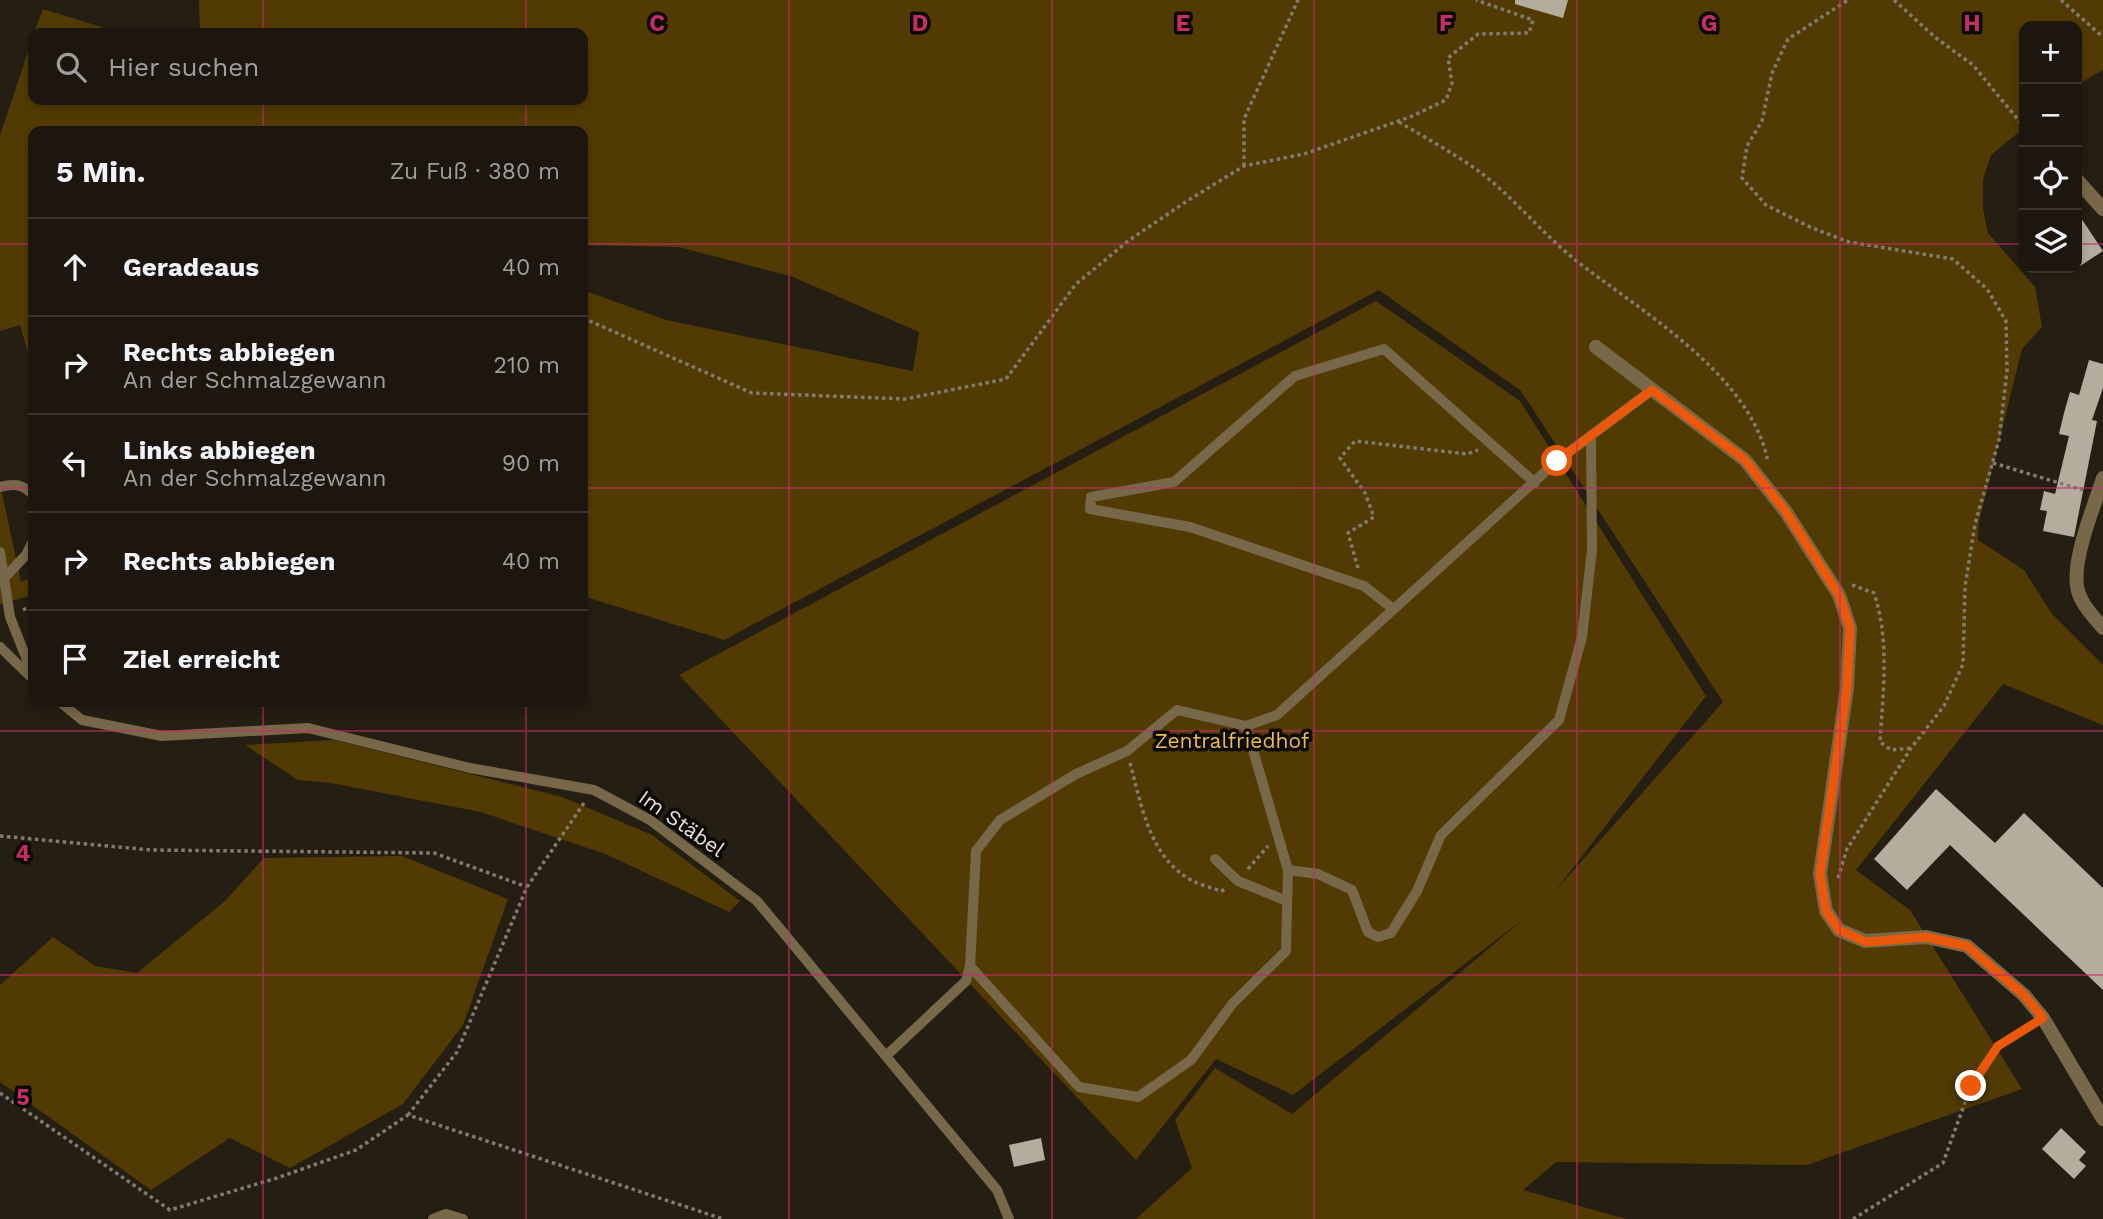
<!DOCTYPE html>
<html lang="de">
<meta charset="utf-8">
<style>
body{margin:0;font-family:"Work Sans",sans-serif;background:#29231c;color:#f1f3f6}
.controls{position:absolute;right:21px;top:21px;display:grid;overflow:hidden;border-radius:14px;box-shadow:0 4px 10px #0003}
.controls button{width:63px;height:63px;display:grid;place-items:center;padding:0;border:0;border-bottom:2px solid #3a352e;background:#1c160e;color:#f1f3f6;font:35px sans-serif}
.stop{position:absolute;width:21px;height:21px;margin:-16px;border:5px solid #ea580c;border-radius:50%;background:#fff}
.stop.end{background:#ea580c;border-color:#fff;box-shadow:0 2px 7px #0008}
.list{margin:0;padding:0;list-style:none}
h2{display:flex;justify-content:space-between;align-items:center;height:91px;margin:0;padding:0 28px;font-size:30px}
h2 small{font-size:23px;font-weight:400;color:#a09f9e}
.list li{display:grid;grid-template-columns:46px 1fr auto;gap:21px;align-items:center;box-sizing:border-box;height:98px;padding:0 28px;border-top:2px solid #3a352e}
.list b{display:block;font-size:26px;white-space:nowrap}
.list p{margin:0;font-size:23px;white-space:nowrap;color:#a09f9e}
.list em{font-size:23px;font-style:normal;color:#a09f9e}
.icon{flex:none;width:38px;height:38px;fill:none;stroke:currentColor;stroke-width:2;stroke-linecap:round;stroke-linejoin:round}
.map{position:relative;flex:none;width:2103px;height:1219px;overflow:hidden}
.search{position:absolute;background:#1c160e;box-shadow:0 4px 10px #0003;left:28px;top:28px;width:560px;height:77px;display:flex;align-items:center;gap:18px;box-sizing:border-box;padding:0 24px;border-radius:14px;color:#a09f9e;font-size:26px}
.panel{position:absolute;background:#1c160e;box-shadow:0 4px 10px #0003;left:28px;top:126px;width:560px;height:581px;border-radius:14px}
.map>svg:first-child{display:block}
.green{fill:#523b03}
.building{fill:#b4ac9c}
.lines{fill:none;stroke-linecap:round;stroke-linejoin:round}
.path{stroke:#817b71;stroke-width:3.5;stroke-dasharray:3.5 3.5;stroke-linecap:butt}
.lane{stroke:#78684a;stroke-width:10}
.street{stroke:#78684a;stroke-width:14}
.route{stroke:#ea580c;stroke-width:9}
.grid{fill:none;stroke:#c62c68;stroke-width:2;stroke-opacity:0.55}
.labels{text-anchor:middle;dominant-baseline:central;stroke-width:7;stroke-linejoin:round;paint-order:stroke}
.park-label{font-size:21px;fill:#efbc4d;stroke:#0b0905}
.street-label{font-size:21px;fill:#e5e1d9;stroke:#0b0905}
.grid-label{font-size:23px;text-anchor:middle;font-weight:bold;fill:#c62c68;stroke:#0b0905;stroke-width:7;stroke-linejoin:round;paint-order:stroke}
</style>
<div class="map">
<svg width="2103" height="1219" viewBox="0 0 2103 1219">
<rect width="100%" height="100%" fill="#251e12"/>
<!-- green -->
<path class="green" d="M199,0H2103V70L2077,85V26H2024V128L1991,155L1983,180V209L1988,233L2035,287L2042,327L2022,349L1979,521L1978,540L2024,570L2052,614L2103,665V725L2003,684L1856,870L1910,910L2022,1089L1807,1165L1556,1162L1523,1190L1626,1219H1136L1192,1168L1175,1120L1215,1068L1292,1114L1525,918L1293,1095L1216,1059L1136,1160L679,675L1376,301L1520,401L1706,696L1555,891L1723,702L1521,391L1379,290L724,640L583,596V290L666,320L913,371L919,332L793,277L679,247L583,245V131H33V370L20,325L0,331V135L33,37V100H583V33H200Z
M43,9L121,33H34Z
M0,484L21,582L33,576V595L0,604Z
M334,740L562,797L652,835L740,901L729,912L608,855L481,812L331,783L298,780L245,745Z
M402,856L508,899L463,1025L403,1104L290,1168L230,1138L151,1190L0,1082V985L53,937L95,966L137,973L225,901L264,858Z"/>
<!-- building -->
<path class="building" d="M1515,0H1568L1563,18L1515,4Z
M2077,212L2103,251L2077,268Z
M2089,360L2103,364V388L2092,420L2097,421L2074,537L2043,531L2047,511L2040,510L2044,491L2055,494L2069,436L2059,434L2064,413L2070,392L2079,395Z
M1936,789L1995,843L2024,813L2103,888V990L1950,845L1907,890L1874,859Z
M2061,1128L2086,1152L2079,1160L2086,1166L2074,1179L2042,1149Z
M1041,1138L1045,1160L1014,1167L1009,1145Z"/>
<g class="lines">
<!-- path -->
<path class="path" d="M1894,0L1936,38L1973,65L2024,127
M2061,0L2103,37
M1399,122C1426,138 1455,154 1480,172C1514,198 1541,232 1574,259C1640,311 1751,374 1768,462
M1244,166V119L1298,0
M583,318L752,393L905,399L1006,379L1076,284L1128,241L1187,201L1244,166L1304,154L1410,117L1446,100L1452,83L1448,58L1478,34L1529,33L1533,20L1476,0
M1993,463L2083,490
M1358,568L1348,533L1374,517L1365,493L1340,458L1355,441L1467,454L1478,450
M1852,585L1874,593C1890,641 1883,692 1880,742L1891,750L1911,748
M23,610L33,605
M1130,763C1141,804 1150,858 1191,880C1200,885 1212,888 1221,891L1227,889
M0,836L151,850L434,853L527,887
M1248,869L1268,846
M1838,878L1847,849L1911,748L1944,706L1963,664L1965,587L1975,524L1999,440L2007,371L2006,321L1987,289L1953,259L1849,242L1810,227L1766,205L1742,178L1747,146L1762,121L1772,73L1788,39L1848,0
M0,1093L170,1210L277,1178L356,1150L408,1115L723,1219
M408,1115L457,1052L527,887L584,803
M1853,1219L1943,1163L1971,1086L1998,1046L2030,1026"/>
<!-- lane -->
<path class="lane" d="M0,487C14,483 23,484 33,495
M0,552L10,617L33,675
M6,576L26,555L33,541
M1392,608L1364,586L1190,527L1090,509L1091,497L1174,482L1295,376L1384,349L1535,483
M0,647L33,679
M60,702L82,720L162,736L308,728L470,768L594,790L650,820L757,901L997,1190L1009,1219
M1215,859L1238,881L1287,901
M1288,870L1318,874L1352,890L1368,932L1378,937L1391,933L1417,891L1441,835L1559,720L1582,637L1592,550L1591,435
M970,966L1079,1087L1138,1097L1191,1060L1233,1003L1286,951L1288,870L1246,726
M886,1056L966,981L970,966L976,851L1000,820L1076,774L1127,751L1177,710L1246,726L1277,715L1557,461L1652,390
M433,1219L446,1214L463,1219"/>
<!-- street -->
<path class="street" d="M2077,180L2103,209
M1596,347L1745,460L1786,512L1839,595L1850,628L1847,688L1820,874L1826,911L1839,930L1865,941L1926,937L1967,946L2024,995L2043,1018L2103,1119
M2103,478C2094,507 2073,556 2077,586C2079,602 2093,616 2103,628"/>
</g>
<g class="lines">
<!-- route -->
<path class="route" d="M1557,461L1652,390L1745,460L1786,512L1839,595L1850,628L1847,688L1820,874L1826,911L1839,930L1866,942L1926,937L1967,946L2024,995L2043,1018L1998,1046L1971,1086"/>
</g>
<!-- grid -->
<path class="grid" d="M263,0V33M526,0V33M789,0V1219M1052,0V1219M1314,0V1219M1577,0V1219M1840,0V1219M263,100V131M526,100V131M0,244H33M583,244H2024M2077,244H2103M0,488H33M583,488H2103M263,702V1219M526,702V1219M0,731H2103M0,975H2103"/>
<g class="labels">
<!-- park labels -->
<g class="park-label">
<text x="1232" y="740">Zentralfriedhof</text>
</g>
<!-- street labels -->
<g class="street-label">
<text transform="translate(682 823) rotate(35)">Im Stäbel</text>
</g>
</g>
<g class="grid-label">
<text x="657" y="31">C</text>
<text x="920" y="31">D</text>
<text x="1183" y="31">E</text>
<text x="1446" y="31">F</text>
<text x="1709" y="31">G</text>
<text x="1972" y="31">H</text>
<text x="23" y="861">4</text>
<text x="23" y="1105">5</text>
</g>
</svg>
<div class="controls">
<button>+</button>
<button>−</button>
<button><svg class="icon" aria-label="locate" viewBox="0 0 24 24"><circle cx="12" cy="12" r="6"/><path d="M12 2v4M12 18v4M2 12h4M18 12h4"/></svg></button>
<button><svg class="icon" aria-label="layers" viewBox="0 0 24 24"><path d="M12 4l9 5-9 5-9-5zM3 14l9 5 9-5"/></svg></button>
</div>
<div class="stop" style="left:1557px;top:461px"></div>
<div class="stop end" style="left:1971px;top:1086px"></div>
<div class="search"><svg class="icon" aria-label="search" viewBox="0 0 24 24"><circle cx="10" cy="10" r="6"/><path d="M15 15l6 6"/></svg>Hier suchen</div>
<section class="panel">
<h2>5 Min.<small>Zu Fuß · 380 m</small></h2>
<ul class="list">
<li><svg class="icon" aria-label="ahead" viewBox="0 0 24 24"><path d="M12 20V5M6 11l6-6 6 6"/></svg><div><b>Geradeaus</b></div><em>40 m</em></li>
<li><svg class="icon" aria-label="right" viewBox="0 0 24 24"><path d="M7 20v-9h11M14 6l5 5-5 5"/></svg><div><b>Rechts abbiegen</b><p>An der Schmalzgewann</p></div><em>210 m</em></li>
<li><svg class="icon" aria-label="left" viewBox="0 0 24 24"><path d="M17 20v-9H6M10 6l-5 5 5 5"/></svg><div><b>Links abbiegen</b><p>An der Schmalzgewann</p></div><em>90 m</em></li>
<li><svg class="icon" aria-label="right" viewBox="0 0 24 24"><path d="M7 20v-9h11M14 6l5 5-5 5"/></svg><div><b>Rechts abbiegen</b></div><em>40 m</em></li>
<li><svg class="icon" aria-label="arrive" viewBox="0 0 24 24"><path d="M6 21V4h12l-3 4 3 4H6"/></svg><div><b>Ziel erreicht</b></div></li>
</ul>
</section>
</div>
